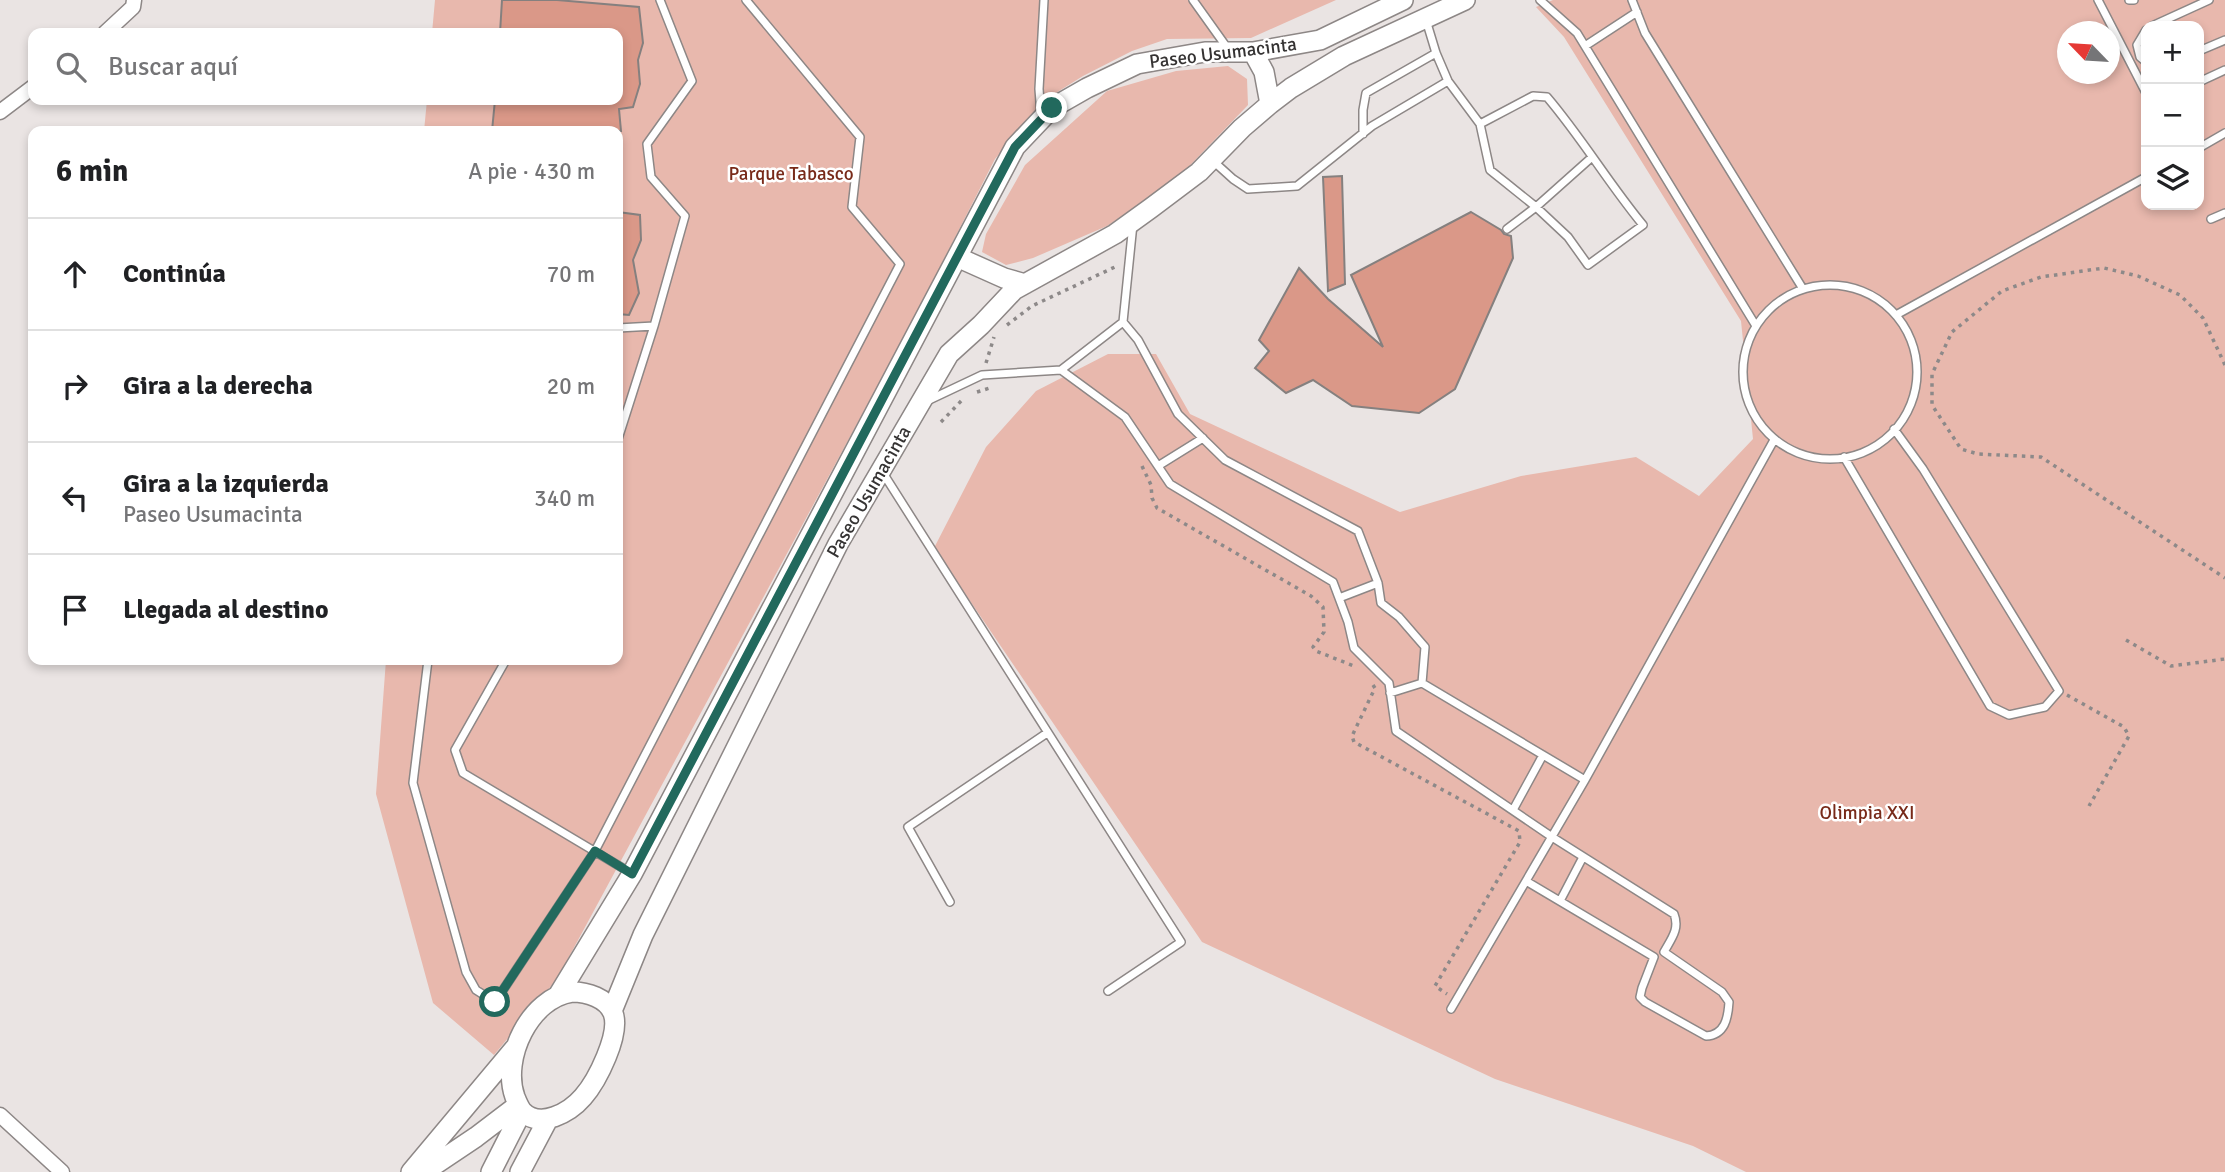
<!DOCTYPE html>
<html lang="es">
<meta charset="utf-8">
<style>
body{margin:0;font-family:Signika,sans-serif;background:#f2f2f2;color:#202124}
.controls{position:absolute;right:21px;top:21px;display:grid;overflow:hidden;border-radius:14px;box-shadow:0 4px 10px #0003}
.controls button{width:63px;height:63px;display:grid;place-items:center;padding:0;border:0;border-bottom:2px solid #e0e0e0;background:#fff;color:#202124;font:35px sans-serif}
.compass{position:absolute;left:2057px;top:21px;width:63px;height:63px;border-radius:50%;background:#fff;box-shadow:0 4px 10px #0003;rotate:295deg}
.stop{position:absolute;width:21px;height:21px;margin:-16px;border:5px solid #22695d;border-radius:50%;background:#fff}
.stop.end{background:#22695d;border-color:#fff;box-shadow:0 2px 7px #0008}
.list{margin:0;padding:0;list-style:none}
h2{display:flex;justify-content:space-between;align-items:center;height:91px;margin:0;padding:0 28px;font-size:30px}
h2 small{font-size:23px;font-weight:400;color:#757577}
.list li{display:grid;grid-template-columns:46px 1fr auto;gap:21px;align-items:center;box-sizing:border-box;height:112px;padding:0 28px;border-top:2px solid #e0e0e0}
.list b{display:block;font-size:26px;white-space:nowrap}
.list p{margin:0;font-size:23px;white-space:nowrap;color:#757577}
.list em{font-size:23px;font-style:normal;color:#757577}
.icon{flex:none;width:38px;height:38px;fill:none;stroke:currentColor;stroke-width:2;stroke-linecap:round;stroke-linejoin:round}
.map{position:relative;flex:none;width:2225px;height:1172px;overflow:hidden}
.search{position:absolute;background:#fff;box-shadow:0 4px 10px #0003;left:28px;top:28px;width:595px;height:77px;display:flex;align-items:center;gap:18px;box-sizing:border-box;padding:0 24px;border-radius:14px;color:#757577;font-size:26px}
.panel{position:absolute;background:#fff;box-shadow:0 4px 10px #0003;left:28px;top:126px;width:595px;height:539px;border-radius:14px}
.map>svg:first-child{display:block}
.green{fill:#e8b8ad;fill-rule:evenodd}
.building{fill:#da9888;stroke:#85807f;stroke-width:2}
.lines{fill:none;stroke-linecap:round;stroke-linejoin:round}
.lane-casing{stroke:#8d8786;stroke-width:10}
.street-casing{stroke:#8d8786;stroke-width:17}
.secondary-casing{stroke:#8d8786;stroke-width:22}
.path{stroke:#8d8989;stroke-width:3.5;stroke-dasharray:3.5 5;stroke-linecap:butt}
.lane{stroke:#fff;stroke-width:7}
.street{stroke:#fff;stroke-width:14}
.secondary{stroke:#fff;stroke-width:19}
.route{stroke:#22695d;stroke-width:9}
.labels{text-anchor:middle;dominant-baseline:central;stroke-width:5;stroke-linejoin:round;paint-order:stroke}
.street-label{font-size:19px;fill:#353333;stroke:#fff}
.park-label{font-size:19px;fill:#782a19;stroke:#fff}
</style>
<div class="map">
<svg width="2225" height="1172" viewBox="0 0 2225 1172">
<rect width="100%" height="100%" fill="#eae4e3"/>
<!-- green -->
<path class="green" d="M435,0H1336L1251,38L1167,39L1132,51L1083,76L1043,101L995,159L911,324L557,979L494,1055L433,1003L376,794L386,660H618V131H424L427,100H618V33H432Z
M1553,0H2225V1172H1746L1693,1146L1495,1079L1202,942L934,548L986,447L1036,391L1108,354H1156L1190,414L1400,512L1521,476L1636,457L1699,496L1753,439L1741,321L1564,37L1536,7ZM2146,26H2199V205H2146ZM2068,32H2110V74H2068Z
M1228,66L1247,79L1248,105L1175,181L1107,226L1033,258L1006,265L982,252L986,234L1025,165L1107,91L1176,71Z"/>
<!-- building -->
<path class="building" d="M502,0H557L639,7L643,43L638,60L640,84L633,107L619,109L621,131H492L495,100H618V33H500Z
M1342,176L1345,284L1328,291L1323,177Z
M618,212L640,215L641,240L633,260L639,293L629,315L618,314Z
M1471,212L1501,230L1504,234L1511,236L1513,258L1455,389L1419,413L1352,406L1313,380L1286,393L1255,368L1269,351L1259,340L1299,268L1328,299L1383,347L1351,275Z"/>
<g class="lines">
<!-- lane casing -->
<g class="lane-casing">
<path id="lane" d="M1193,0L1228,49
M1540,0L1577,33L1756,326
M1632,0L1645,33L1803,289
M2098,0L2146,93
M2129,0H2134
M1426,20L1436,53L1448,81L1480,124
M2152,26L2209,0
M2146,30L2137,45L2140,57L2146,62
M1585,46L1637,12
M2199,51L2225,40
M2199,82L2225,70
M1533,96L1547,97C1582,138 1609,184 1643,225L1588,265L1568,237L1536,207L1490,170L1480,124Z
M1041,115L1039,89L1044,0
M1363,134V110L1366,93L1436,53
M2199,148L2225,133
M1212,160L1233,179L1248,189L1297,186L1372,126L1448,81
M2211,219L2225,213
M1507,229L1536,207L1591,158
M1743 372a87 87 0 1 1 174 0a87 87 0 1 1-174 0Z
M1896,315L2146,177
M1123,322L1138,340L1178,414L1225,460L1358,531L1378,583L1381,603L1399,617L1425,647L1422,683L1585,780
M618,328L654,326L685,216L651,177L647,144L692,81L660,0
M1061,370L1125,417L1170,484L1333,582L1348,622L1354,648L1389,683L1396,731L1552,837L1674,914C1680,929 1671,939 1664,952L1722,992L1729,1002C1728,1018 1725,1035 1706,1036L1645,1002L1640,997L1642,988L1654,957L1526,881
M927,401L982,375L1061,370L1123,322L1133,224
M618,439L654,326
M1844,457L1990,706L2009,715L2045,707L2059,691L1923,469L1894,429
M1158,466L1203,438
M883,473L1181,942L1108,991
M1339,598L1378,583
M428,660L413,783L466,972L476,990L495,1002L595,851L900,264L852,207L860,137L746,0
M506,660L455,750L463,773L631,873
M1390,693L1422,683
M1513,810L1543,755
M1560,901L1583,857
M950,902L908,827L1047,733
M1451,1009L1585,780L1774,440"/>
</g>
<!-- street casing -->
<g class="street-casing">
<path id="street" d="M105,33L133,7L134,0
M0,112L33,87
M0,1115L62,1172"/>
</g>
<!-- secondary casing -->
<g class="secondary-casing">
<path id="secondary" d="M1253,52L1264,72L1270,104
M957,257L1004,278L1025,284
M572,992C587,992 607,998 613,1013C621,1034 597,1081 583,1097C570,1112 540,1130 522,1111C519,1107 517,1102 515,1097C501,1058 530,998 572,992Z
M559,994L632,874L1015,147L1052,108L1087,88L1137,64L1205,52H1253L1320,40L1403,0
M612,1011L643,935L838,544L949,354L981,325L1014,290L1115,234L1151,208L1199,172L1242,128L1270,104L1291,88L1344,56L1465,0
M411,1172L514,1049
M424,1172L476,1137L518,1105
M491,1172L522,1111
M520,1172L548,1119"/>
</g>
<!-- path -->
<path class="path" d="M1007,325L1032,306L1117,266
M986,363L994,337
M2225,365L2203,318L2180,295L2138,276L2104,268L2041,277L2002,291L1952,332L1932,374V405L1961,449L1978,454L2041,457L2225,578
M977,392L993,387
M941,422L964,398
M1142,466L1151,485L1152,498L1157,508L1311,596L1323,607L1324,632L1313,647L1316,651L1354,666
M2126,640L2171,666L2225,659
M1373,685L1375,688L1352,736L1354,742L1519,831L1520,842L1435,986L1447,994
M2067,695L2124,727L2129,736L2089,806"/>
<!-- lane -->
<use href="#lane" class="lane"/>
<!-- street -->
<use href="#street" class="street"/>
<!-- secondary -->
<use href="#secondary" class="secondary"/>
</g>
<g class="lines">
<!-- route -->
<path class="route" d="M495,1002L595,851L632,874L1015,147L1052,108"/>
</g>
<g class="labels">
<!-- street labels -->
<g class="street-label">
<text transform="translate(1223 53) rotate(-7)">Paseo Usumacinta</text>
<text transform="translate(869 492) rotate(-60)">Paseo Usumacinta</text>
</g>
<!-- park labels -->
<g class="park-label">
<text x="791" y="174">Parque Tabasco</text>
<text x="1867" y="813">Olimpia XXI</text>
</g>
</g>
</svg>
<div class="controls">
<button>+</button>
<button>−</button>
<button><svg class="icon" aria-label="layers" viewBox="0 0 24 24"><path d="M12 4l9 5-9 5-9-5zM3 14l9 5 9-5"/></svg></button>
</div>
<svg class="compass" viewBox="-18 -18 36 36"><path d="M0-13l5 13h-10z" fill="#e53935"/><path d="M0 13l5-13h-10z" fill="#757577"/></svg>
<div class="stop" style="left:495px;top:1002px"></div>
<div class="stop end" style="left:1052px;top:108px"></div>
<div class="search"><svg class="icon" aria-label="search" viewBox="0 0 24 24"><circle cx="10" cy="10" r="6"/><path d="M15 15l6 6"/></svg>Buscar aquí</div>
<section class="panel">
<h2>6 min<small>A pie · 430 m</small></h2>
<ul class="list">
<li><svg class="icon" aria-label="ahead" viewBox="0 0 24 24"><path d="M12 20V5M6 11l6-6 6 6"/></svg><div><b>Continúa</b></div><em>70 m</em></li>
<li><svg class="icon" aria-label="right" viewBox="0 0 24 24"><path d="M7 20v-9h11M14 6l5 5-5 5"/></svg><div><b>Gira a la derecha</b></div><em>20 m</em></li>
<li><svg class="icon" aria-label="left" viewBox="0 0 24 24"><path d="M17 20v-9H6M10 6l-5 5 5 5"/></svg><div><b>Gira a la izquierda</b><p>Paseo Usumacinta</p></div><em>340 m</em></li>
<li><svg class="icon" aria-label="arrive" viewBox="0 0 24 24"><path d="M6 21V4h12l-3 4 3 4H6"/></svg><div><b>Llegada al destino</b></div></li>
</ul>
</section>
</div>
